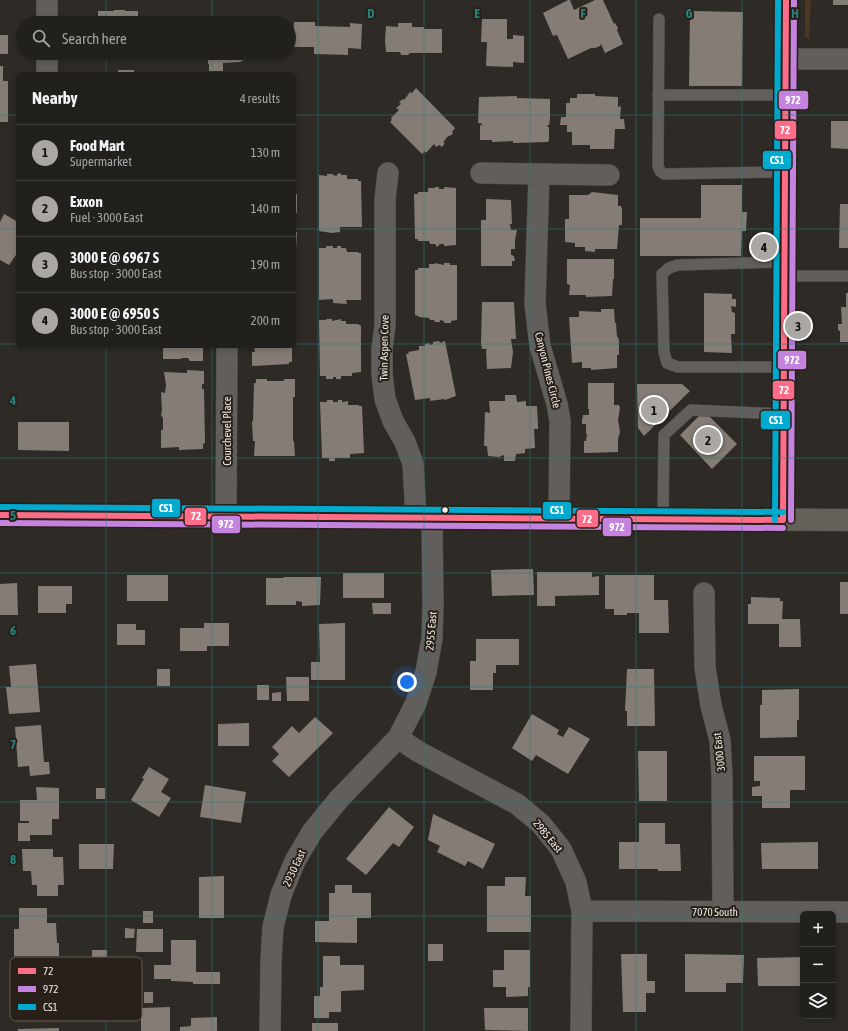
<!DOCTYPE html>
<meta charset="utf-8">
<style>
body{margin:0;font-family:"Asap Condensed",sans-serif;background:#2e2d29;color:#f1f3f6}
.controls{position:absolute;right:12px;bottom:12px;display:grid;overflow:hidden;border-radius:6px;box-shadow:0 2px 6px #0003}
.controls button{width:36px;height:36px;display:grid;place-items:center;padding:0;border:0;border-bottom:1px solid #3f3e3b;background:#22201c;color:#f1f3f6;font:20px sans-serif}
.you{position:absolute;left:407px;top:682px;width:14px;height:14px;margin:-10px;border:3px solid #fff;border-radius:50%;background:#1a73e8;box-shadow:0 0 0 6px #1a73e833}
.badge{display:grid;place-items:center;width:26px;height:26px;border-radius:50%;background:#aba7a2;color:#111;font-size:13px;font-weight:700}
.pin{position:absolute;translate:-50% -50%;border:2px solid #fff;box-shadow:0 1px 4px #0006}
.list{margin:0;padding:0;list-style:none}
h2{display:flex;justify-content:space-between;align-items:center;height:52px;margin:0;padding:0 16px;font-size:17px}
h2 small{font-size:13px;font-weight:400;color:#a2a3a3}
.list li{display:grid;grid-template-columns:26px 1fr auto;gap:12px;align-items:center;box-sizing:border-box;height:56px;padding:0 16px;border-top:1px solid #3f3e3b}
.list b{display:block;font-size:15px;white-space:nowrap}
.list p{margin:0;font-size:13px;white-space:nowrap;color:#a2a3a3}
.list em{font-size:13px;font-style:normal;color:#a2a3a3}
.icon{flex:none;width:22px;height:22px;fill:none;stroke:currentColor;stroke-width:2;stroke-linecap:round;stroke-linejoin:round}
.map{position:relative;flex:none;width:848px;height:1031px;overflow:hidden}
.search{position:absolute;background:#22201c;box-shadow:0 2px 6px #0003;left:16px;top:16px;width:280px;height:44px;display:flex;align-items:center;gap:10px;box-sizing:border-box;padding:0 14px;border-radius:22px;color:#a2a3a3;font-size:15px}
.panel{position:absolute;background:#22201c;box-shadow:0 2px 6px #0003;left:16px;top:72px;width:280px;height:276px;border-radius:6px}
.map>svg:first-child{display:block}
.green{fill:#4c3722}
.building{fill:#857d75}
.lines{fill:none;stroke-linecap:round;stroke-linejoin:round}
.service-casing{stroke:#494643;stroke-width:12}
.minor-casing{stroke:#494643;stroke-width:22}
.secondary-casing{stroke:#494643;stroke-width:23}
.service{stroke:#625e5b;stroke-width:11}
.minor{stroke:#625e5b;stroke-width:21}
.secondary{stroke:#656059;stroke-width:22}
.bus-1-casing{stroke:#282019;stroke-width:9}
.bus-2-casing{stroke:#282019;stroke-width:9}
.bus-3-casing{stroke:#282019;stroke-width:9}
.bus-1{stroke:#fb6d88;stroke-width:6}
.bus-2{stroke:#c483df;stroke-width:6}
.bus-3{stroke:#00a9ce;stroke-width:6}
.grid{fill:none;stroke:#25827a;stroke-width:1;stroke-opacity:0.55}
.bus-dot{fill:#efeae5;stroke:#282019;stroke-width:1.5}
.labels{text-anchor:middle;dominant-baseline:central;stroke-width:4;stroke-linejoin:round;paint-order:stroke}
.street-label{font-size:11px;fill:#efeae5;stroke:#282019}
.key{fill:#282019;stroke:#645d56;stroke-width:1}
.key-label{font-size:11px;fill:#efeae5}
.grid-label{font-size:13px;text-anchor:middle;font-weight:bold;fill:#25827a;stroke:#282019;stroke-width:4;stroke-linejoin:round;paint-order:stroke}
.line-badge{stroke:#282019;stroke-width:1.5}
.badge-label{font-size:11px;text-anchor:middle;font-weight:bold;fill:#fff}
</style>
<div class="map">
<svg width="848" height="1031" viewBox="0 0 848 1031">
<rect width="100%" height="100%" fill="#2e2a26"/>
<!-- green -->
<path class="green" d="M805,0H811L809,39L805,37Z"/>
<!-- building -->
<path class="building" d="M568,0H570L574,10L595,0H603L614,24L615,23L618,28L617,30L623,44L605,53L601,44L600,46L595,48H591L568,59L557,35L553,36L543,13Z
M833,0H848V5H833Z
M114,10H125V11H138V23H93V22H98V11H114Z
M690,11L743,12L742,86H689Z
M482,19H507V39H513V35L524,36V63L513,62V67L486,66L487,42H481Z
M294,22H315V26L350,27V23L362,24L361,49L348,48V55L314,54V47H293Z
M398,23H412V27H424V29H442V53H410L408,55H401L400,52H386L385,41L386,26L398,27Z
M0,35H8V54H0Z
M93,53H115V58H93Z
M208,53H250V59L241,61V62L223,63V71H209V64H208V60L207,59Z
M0,66H3V81H8V122H0Z
M118,70H134V74H118Z
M416,88L455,128L452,132L453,134L447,137L443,143H445L442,147L439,145L436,147L434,144L426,153L425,151L422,154L390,122L392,120L391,118L399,110L396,108L401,104L399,102L403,99L404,100L410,92L412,93Z
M577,94H595V96L618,97V107L621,106L620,119H624L625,129H615L614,149H590V145H572V132H567V125H560L561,117H566V103H570V98H577Z
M517,96V98L550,99V119L549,125H548L547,127H549V140L548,142L513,143V141L492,142V140H480V125L482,126L481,123H478L479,97Z
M294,110H296V146H294Z
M831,121H848V149L831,148Z
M341,173V175H347V179H358V181H361L362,227H340V232L332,233L319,231V175L327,176V174H333V175L337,176V174Z
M701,185H742V212H747L746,231H742L741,256H640V218H701Z
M435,187H439V189H444V187L456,188V245L444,246V244H440L437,247L435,244H430L429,241H418V239H415L414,194H418V192H428V188H435Z
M592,192L618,195V206H621L622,210V225H619L617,249H595V252L585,251V247H575V243L565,242V219H569V195H588Z
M294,194H297V213L294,212Z
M486,199L511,200L512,224H510L511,230H517L515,240V249H511V255L514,256L515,261H512V266H481V220H486Z
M840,204H848V248H839Z
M4,214L18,222V252L9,265L0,260V222Z
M294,232H297L296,249H294Z
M326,246H333V248H337V246H341V248H346L347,252H358V253H361V300H346L347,304L333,303V299L319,300V248H326Z
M567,259H614V279H613L612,296L586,297V295H569L570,285L567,284Z
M435,263L444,265V263H450V265H457V320L451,321V323H444V321L440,320V322H435L434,320H430L429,318L419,317L418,316L415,315V270H418V268H429V264H435Z
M704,293L732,294V299H736V307L731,306L732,312L735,313V334H731L732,353L704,352Z
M846,293H848V342H840V331L838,330V324H842L841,307H846Z
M482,302H514L516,339H511L513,352L511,368L487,369L486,351L487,349H482L481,343Z
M601,309H614L615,323H616L617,337H618L619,341V355H617V368L591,370V368H582V362L572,363L569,317H579V311L601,312Z
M326,319H332V321L341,319V321H346V324H358L361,326V372L352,373V376H341V379H336V377H333V379H326V376H320L319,320H326Z
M439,341L440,343L445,341L456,396L445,400L444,399L430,401V398L415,400L406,354H409L408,352L419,350V346H425V344L429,343L430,345L433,344V342Z
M163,346H203V361H190L188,358H181V359H163Z
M254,346H292V362H289V364L252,366V352H255Z
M187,370L204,371V384H202V389H204L205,443L203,444V449L179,450V447L161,448V430H163V418L161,415L162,411L161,392L165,393L166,385L164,372L187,373Z
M256,379H267V381H284V379H295V397H293V441H294L295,456H254L255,441H253L252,422L253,421L254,383H256Z
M588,383H614V405H619L620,408L618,420L620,432L618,439V452L584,453V441H586L587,434H586V424H582V420L583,415H589V409H588Z
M637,384H682L690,391L644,436L638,428Z
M505,395H516L517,402L526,401V406H537L538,424V429H534L535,448L525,449V453L516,454L515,461H504V455L499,457L488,456L487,446H484L485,412L490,413L489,401H505Z
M327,400H333V402H338V400H342V402L348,401V405H359V406H362L364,453L350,454V458H335V461H329V458H322L320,402H327Z
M704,411L737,444L712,469L680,435Z
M18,422H69V451L18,450Z
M533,569L534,595L492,596L491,570Z
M537,572H592V577L599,576V595L555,596V606H537Z
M343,573H384V598H343Z
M127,575H168V601H127Z
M605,575H654V600H668L669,633H639V613H627V615H614V609H605Z
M283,577H321L320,605L302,606V602L296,601V605H266V578H284Z
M840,582H848V614H840Z
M17,583L18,615H0V584Z
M38,586H72V604H66V613H38Z
M751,597L780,598V601H783L782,619H800L801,647H779V624H748V604H751Z
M372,603H391V614H373Z
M204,623H229V646H207V651H180V628H204Z
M345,623V680H311V662H320L319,624Z
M117,624H136V630H145V645H117Z
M476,639H519V665H496V673H493V690H470V661H476Z
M36,664L40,712L9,714L6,687H11L9,666Z
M157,669H170V686H157Z
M627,669H654L655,726H627V711H625Z
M286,677H309V701H287Z
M257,685H269V700H257Z
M799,689V720H797V737L760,738V705H762V690Z
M281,692V701H272V693Z
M532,714L559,730L557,734L563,737L569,727L590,739L568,774L536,755L532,761L512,748Z
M315,717L333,733L289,777L272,761L279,754L272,747L292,726L299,733Z
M249,723V746H218V724Z
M41,725L44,762H49L50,774L30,776L29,766L18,767L15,727Z
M638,751H667V801H639Z
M754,756H805V790H790V808H762V796H752V787L760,786V781H754Z
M149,767L169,779L161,792L171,798L159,817L131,800L144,779L142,778Z
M205,785L246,792L241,823L200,817Z
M36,787L59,788V819H52V835H30V841H18V823H29V821H20V800H37Z
M96,788H105V799H96Z
M389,807L414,827L399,847L393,843L366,875L346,859Z
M433,814L495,844L483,869L468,861L465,866L437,852L440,846L428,840Z
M639,823H665V844H680L681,871H658V869H619V842H639Z
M818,842V869H762L761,843Z
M79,844H114L113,869H79Z
M22,849H53V857H63L64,885H58V896H37V885H32L31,871H23Z
M224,876V918H199V877Z
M505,877H526L525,896H531V932H487V886H505Z
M335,885H352V893H371V918H357V943L315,942V921H329V893H335Z
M19,908H47V923H56L57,943H59V956H14V929H19Z
M143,911H153V923H143Z
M125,928L135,929L134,938H125Z
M137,929H163V952H136Z
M171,940H196V972H220V984H193V982L171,981V979H154V965H171Z
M428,944H443V961H428Z
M92,950H107V961H92Z
M504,950H530V987H528V996L506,997V987H493V970H504Z
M621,954H647V981H655V993H646V1012H623Z
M685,954L744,955L743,983H726V992H685Z
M323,956H340V965H364V990L341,991V1012H329V1018H314V996H320V987H323Z
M803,957V986H758L757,958Z
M144,992H153V1003H144Z
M170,1007V1031H141V1008Z
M484,1008H528V1031L485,1030Z
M217,1017V1031H180V1027L191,1026V1018Z
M312,1023H338V1031H312Z
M59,1028V1031H18V1029Z"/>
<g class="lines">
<!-- service casing -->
<g class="service-casing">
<path id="service" d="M659,19L658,166L660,171L664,174L784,172
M658,95H785
M783,262L678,265L669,268L662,274L664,352L667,363L678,367H784
M784,276H848
M663,519L664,435L691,410L784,414"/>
</g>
<!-- minor casing -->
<g class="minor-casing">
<path id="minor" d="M47,23V0
M785,59H848
M47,74V53
M388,173L385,200V325L382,349V374L385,399L393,421L405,442L413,464L416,517
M481,173L609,175
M539,174L535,304L540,346L557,404L560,421L559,518
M226,516L227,346
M704,593L705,667L711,706L720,740L722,776L723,912
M398,738L419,752L517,804L541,824L561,849L576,882L582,911L581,1031
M582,911L848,912
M270,1031L271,960L273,927L281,895L295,861L312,832L339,799L398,738L416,703L426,672L432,638L433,604L432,517"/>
</g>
<!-- secondary casing -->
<g class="secondary-casing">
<path id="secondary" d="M0,515L848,520
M783,520L786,0"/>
</g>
<!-- service -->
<use href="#service" class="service"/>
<!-- minor -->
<use href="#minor" class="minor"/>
<!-- secondary -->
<use href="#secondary" class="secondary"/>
<!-- bus-1 casing -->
<g class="bus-1-casing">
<path id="bus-1" d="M0,515L783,520
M783,520L786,0"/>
</g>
<!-- bus-2 casing -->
<g class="bus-2-casing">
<path id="bus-2" d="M791,520L794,0
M0,523L783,528"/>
</g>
<!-- bus-3 casing -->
<g class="bus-3-casing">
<path id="bus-3" d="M0,507L783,512
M775,520L778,0"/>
</g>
<!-- bus-1 -->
<use href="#bus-1" class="bus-1"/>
<!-- bus-2 -->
<use href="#bus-2" class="bus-2"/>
<!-- bus-3 -->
<use href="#bus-3" class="bus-3"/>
</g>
<!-- grid -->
<path class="grid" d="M106,0V23M212,0V23M318,0V1031M424,0V1031M530,0V1031M636,0V1031M742,0V1031M106,53V74M212,53V74M0,115H18M294,115H848M0,229H18M294,229H848M0,344H18M294,344H848M106,346V1031M212,346V1031M0,458H848M0,573H848M0,687H848M0,802H848M0,916H803M833,916H848"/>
<!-- markers -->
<circle class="bus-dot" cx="445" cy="510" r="3.5"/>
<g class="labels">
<!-- street labels -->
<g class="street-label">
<text transform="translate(384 348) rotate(-89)">Twin Aspen Cove</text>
<text transform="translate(548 370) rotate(76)">Canyon Pines Circle</text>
<text transform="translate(227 431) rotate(-90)">Courchevel Place</text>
<text transform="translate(431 631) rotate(-85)">2955 East</text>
<text transform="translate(719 752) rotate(-97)">3000 East</text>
<text transform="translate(548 836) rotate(50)">2985 East</text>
<text transform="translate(294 868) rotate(-65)">2930 East</text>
<text x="715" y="912">7070 South</text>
</g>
</g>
<!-- legend -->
<rect x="10" y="957" width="132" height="64" rx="6" class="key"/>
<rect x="18" y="968" width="18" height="6" fill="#fb6d88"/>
<rect x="18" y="986" width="18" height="6" fill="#c483df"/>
<rect x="18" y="1004" width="18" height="6" fill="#00a9ce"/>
<g class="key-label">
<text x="43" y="975">72</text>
<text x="43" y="993">972</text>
<text x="43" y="1011">CS1</text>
</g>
<g class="grid-label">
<text x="371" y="18">D</text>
<text x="477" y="18">E</text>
<text x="583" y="18">F</text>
<text x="689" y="18">G</text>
<text x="795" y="18">H</text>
<text x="13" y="405">4</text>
<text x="13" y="520">5</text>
<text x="13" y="635">6</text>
<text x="13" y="749">7</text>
<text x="13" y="864">8</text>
</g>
<g class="line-badge">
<rect x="778" y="90" width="31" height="20" rx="4" fill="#c483df"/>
<rect x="774" y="120" width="23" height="20" rx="4" fill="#fb6d88"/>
<rect x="762" y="150" width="30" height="20" rx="4" fill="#00a9ce"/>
<rect x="777" y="350" width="30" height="20" rx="4" fill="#c483df"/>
<rect x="772" y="380" width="23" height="20" rx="4" fill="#fb6d88"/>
<rect x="760" y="410" width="31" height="20" rx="4" fill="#00a9ce"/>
<rect x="151" y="498" width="30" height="20" rx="4" fill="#00a9ce"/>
<rect x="542" y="501" width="30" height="19" rx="4" fill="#00a9ce"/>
<rect x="184" y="507" width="23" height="19" rx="4" fill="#fb6d88"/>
<rect x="576" y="509" width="23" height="19" rx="4" fill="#fb6d88"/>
<rect x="211" y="515" width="30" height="19" rx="4" fill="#c483df"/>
<rect x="602" y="517" width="30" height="20" rx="4" fill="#c483df"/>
</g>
<g class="badge-label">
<text x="793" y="104">972</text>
<text x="785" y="134">72</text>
<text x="777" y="164">CS1</text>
<text x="792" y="364">972</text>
<text x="784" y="394">72</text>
<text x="776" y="424">CS1</text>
<text x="166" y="512">CS1</text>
<text x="557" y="514">CS1</text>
<text x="196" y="520">72</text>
<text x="587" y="523">72</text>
<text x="226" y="528">972</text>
<text x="617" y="531">972</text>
</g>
</svg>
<div class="controls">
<button>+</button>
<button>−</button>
<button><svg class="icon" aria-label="layers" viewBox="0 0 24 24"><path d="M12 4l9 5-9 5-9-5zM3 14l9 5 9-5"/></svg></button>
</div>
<div class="you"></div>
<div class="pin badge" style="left:654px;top:410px">1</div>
<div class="pin badge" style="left:708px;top:440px">2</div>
<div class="pin badge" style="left:798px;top:326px">3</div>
<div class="pin badge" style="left:764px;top:247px">4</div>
<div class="search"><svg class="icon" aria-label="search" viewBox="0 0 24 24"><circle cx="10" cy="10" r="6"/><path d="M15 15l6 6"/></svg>Search here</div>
<section class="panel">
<h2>Nearby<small>4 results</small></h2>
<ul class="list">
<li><span class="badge">1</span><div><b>Food Mart</b><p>Supermarket</p></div><em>130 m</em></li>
<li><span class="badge">2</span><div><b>Exxon</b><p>Fuel · 3000 East</p></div><em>140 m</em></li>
<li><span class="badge">3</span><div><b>3000 E @ 6967 S</b><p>Bus stop · 3000 East</p></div><em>190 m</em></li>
<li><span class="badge">4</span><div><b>3000 E @ 6950 S</b><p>Bus stop · 3000 East</p></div><em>200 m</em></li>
</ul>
</section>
</div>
